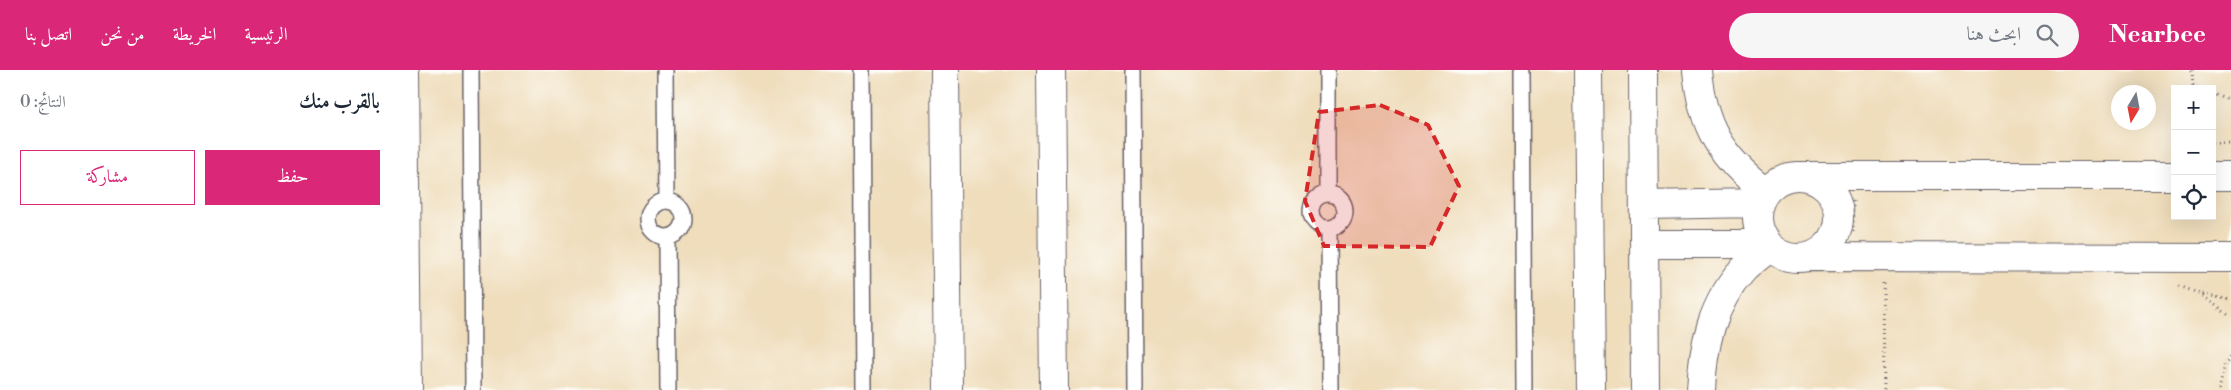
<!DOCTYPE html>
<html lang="ar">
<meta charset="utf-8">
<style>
body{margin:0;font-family:"Libre Bodoni",Amiri,serif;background:#f6f6f7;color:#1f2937;direction:rtl}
.controls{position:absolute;right:15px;top:15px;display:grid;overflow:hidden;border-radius:0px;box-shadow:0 5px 20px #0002}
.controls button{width:45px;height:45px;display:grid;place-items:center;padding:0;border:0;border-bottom:1px solid #e0e1e3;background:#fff;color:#1f2937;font:25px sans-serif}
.compass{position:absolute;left:1711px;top:15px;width:45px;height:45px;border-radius:50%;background:#fff;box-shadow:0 5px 20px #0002;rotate:190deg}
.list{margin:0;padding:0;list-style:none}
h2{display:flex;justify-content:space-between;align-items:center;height:65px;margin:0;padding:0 20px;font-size:21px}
h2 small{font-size:16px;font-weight:400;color:#747a83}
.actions{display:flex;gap:10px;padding:15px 20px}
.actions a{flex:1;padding:11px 0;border:1px solid #db2777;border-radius:0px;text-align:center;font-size:18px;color:#db2777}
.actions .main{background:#db2777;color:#fff}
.icon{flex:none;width:28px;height:28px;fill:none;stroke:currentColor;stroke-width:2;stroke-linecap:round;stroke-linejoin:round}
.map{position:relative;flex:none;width:1831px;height:320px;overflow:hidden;direction:ltr}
header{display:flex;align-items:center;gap:30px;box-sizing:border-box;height:70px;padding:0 25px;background:#db2777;color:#fff}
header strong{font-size:24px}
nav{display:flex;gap:28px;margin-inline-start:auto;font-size:18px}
.search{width:350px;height:45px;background:#f6f6f7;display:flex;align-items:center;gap:12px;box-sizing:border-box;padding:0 18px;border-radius:28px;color:#747a83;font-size:19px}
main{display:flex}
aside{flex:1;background:#fff}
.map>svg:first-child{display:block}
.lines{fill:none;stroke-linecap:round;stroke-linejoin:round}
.service-casing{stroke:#6a6368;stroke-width:18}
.minor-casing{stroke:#6a6368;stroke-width:30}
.path{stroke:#6a6368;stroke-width:3;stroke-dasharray:1 4;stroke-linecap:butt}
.service{stroke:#fff;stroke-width:15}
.minor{stroke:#fff;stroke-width:28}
.marked{fill:#d62828;fill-opacity:0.2;stroke:#d62828;stroke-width:4;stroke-dasharray:10 6;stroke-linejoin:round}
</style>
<header>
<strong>Nearbee</strong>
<div class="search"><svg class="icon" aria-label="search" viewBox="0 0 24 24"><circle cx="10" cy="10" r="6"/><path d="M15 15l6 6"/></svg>ابحث هنا</div>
<nav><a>الرئيسية</a><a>الخريطة</a><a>من نحن</a><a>اتصل بنا</a></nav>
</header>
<main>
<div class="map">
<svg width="1831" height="320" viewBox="0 0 1831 320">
<rect width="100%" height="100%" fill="#fdfcf7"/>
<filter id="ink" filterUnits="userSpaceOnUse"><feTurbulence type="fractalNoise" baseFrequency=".02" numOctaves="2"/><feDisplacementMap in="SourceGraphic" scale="10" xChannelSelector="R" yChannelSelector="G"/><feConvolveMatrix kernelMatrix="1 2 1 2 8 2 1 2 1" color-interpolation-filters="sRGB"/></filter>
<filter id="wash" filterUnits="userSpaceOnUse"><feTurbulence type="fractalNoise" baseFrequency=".0096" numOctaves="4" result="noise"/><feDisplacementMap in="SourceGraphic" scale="20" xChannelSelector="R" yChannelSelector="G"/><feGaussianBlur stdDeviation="1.12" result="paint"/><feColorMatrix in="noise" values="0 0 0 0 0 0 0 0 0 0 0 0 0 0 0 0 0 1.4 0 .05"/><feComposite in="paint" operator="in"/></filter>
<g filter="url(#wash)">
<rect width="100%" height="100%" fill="#efddbb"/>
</g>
<g filter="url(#ink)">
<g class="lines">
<!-- service casing -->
<g class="service-casing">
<path id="service" d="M71,0L73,320
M265,0L266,131
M461,0L463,320
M733,0L735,320
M927,0V124
M1122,0L1124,320
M911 141a17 17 0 1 1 34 0a17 17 0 1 1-34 0Z
M248 149a18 18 0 1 1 36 0a18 18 0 1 1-36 0Z
M929,159L930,320
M267,167L268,320"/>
</g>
<!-- minor casing -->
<g class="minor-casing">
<path id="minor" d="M5,0L8,320
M545,0L548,320
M651,0L654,320
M1188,0L1191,320
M1243,0L1245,320
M1297,0C1302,57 1321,87 1365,121
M1403,106H1775
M1812,106H1831
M1357 147a41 41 0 1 1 82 0a41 41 0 1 1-82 0Z
M1244,135L1359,133
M1244,174H1366
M1409,187L1831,188
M1301,320C1303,275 1312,234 1343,200C1351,192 1361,185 1370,177"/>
</g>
<!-- path -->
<path class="path" d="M1792,0L1793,19
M1793,15L1801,19
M1812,23L1831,31
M1812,73H1831
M1453,162V131
M1483,213L1484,320
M1779,216L1801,224L1831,230
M1803,226L1831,247
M1819,320L1825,294L1831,286"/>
<!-- service -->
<use href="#service" class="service"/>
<!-- minor -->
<use href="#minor" class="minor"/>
</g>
</g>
<!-- marked area -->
<path class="marked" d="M980,35L1028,55L1059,116L1030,177L924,176L905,131L919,42Z"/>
</svg>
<div class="controls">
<button>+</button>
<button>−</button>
<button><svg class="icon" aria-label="locate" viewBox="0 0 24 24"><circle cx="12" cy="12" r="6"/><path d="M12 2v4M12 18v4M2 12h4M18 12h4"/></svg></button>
</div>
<svg class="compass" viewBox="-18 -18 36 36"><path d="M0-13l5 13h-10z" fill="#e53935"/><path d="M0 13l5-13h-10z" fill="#747a83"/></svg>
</div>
<aside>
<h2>بالقرب منك<small>النتائج: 0</small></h2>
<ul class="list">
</ul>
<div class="actions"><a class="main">حفظ</a><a>مشاركة</a></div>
</aside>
</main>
